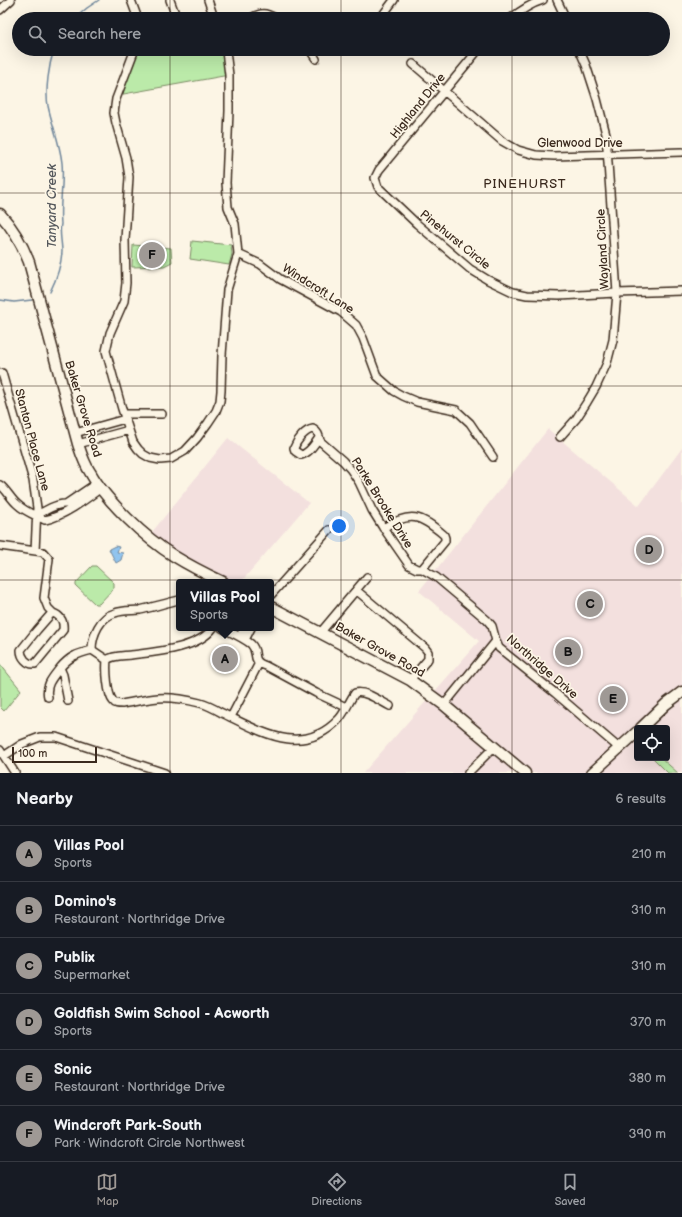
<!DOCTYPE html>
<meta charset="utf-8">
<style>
body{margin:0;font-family:"Balsamiq Sans",sans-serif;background:#242831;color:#f1f3f6}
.controls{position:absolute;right:12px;bottom:12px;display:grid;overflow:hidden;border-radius:4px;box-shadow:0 4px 16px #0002}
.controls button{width:36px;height:36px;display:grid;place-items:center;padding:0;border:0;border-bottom:1px solid #363941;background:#171b24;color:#f1f3f6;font:20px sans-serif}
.scale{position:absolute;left:12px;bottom:10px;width:85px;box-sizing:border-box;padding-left:4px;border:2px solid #3b2a1e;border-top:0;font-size:11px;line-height:14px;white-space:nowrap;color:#3b2a1e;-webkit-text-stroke:3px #fcf5e5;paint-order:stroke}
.you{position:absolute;left:339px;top:526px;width:14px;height:14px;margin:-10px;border:3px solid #fff;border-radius:50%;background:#1a73e8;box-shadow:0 0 0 6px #1a73e833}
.badge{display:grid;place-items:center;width:26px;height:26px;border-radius:50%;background:#9f9995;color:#111;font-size:13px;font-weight:700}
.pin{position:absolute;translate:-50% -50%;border:2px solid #fff;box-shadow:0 1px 4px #0006}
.popup{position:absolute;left:176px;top:579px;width:98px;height:52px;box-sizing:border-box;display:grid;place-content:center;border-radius:4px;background:#171b24;filter:drop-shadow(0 1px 3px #0005);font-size:13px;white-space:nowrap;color:#9ea1a6}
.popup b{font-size:15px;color:#f1f3f6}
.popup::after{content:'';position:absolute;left:50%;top:100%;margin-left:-8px;border:8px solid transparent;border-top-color:#171b24}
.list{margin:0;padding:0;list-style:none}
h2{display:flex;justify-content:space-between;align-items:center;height:52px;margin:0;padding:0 16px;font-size:17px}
h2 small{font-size:13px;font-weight:400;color:#9ea1a6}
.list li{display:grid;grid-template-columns:26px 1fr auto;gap:12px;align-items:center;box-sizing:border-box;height:56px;padding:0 16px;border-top:1px solid #363941}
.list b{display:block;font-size:15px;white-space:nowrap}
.list p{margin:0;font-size:13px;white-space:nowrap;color:#9ea1a6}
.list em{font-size:13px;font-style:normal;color:#9ea1a6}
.icon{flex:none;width:22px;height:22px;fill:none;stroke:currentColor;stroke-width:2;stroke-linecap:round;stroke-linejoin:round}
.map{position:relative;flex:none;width:682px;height:773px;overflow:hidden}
.search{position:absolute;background:#171b24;box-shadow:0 4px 16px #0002;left:12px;right:12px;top:12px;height:44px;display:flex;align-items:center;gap:10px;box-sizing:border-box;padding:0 14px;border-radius:22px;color:#9ea1a6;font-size:15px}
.sheet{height:388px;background:#171b24}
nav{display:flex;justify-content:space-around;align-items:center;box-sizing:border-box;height:56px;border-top:1px solid #363941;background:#171b24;font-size:11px;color:#9ea1a6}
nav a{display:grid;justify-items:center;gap:2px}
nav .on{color:#9f9995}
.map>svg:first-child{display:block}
.built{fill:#f3e0de}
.green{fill:#bbeaa9;stroke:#7b8a64}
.water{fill:#91c4ee;stroke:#6f869b}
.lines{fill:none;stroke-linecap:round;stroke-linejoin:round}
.stream{stroke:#6f869b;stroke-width:1.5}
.street-casing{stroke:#3b2a1e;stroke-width:10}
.secondary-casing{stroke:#3b2a1e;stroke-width:13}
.street{stroke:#fcf5e5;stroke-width:7}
.secondary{stroke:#fcf5e5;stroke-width:10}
.grid{fill:none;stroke:#3b2a1e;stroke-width:1;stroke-opacity:0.55}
.labels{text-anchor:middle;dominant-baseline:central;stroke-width:3.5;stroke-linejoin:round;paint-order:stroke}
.street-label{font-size:12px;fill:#3b2a1e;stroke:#fcf5e5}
.neighbourhood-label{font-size:13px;letter-spacing:1px;fill:#3b2a1e;stroke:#fcf5e5}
.water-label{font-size:13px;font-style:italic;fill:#55585c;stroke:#fcf5e5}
</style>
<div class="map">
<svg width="682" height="773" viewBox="0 0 682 773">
<rect width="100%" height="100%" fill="#fcf5e5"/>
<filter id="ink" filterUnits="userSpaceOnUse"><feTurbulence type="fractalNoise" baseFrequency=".025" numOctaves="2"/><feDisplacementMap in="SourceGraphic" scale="8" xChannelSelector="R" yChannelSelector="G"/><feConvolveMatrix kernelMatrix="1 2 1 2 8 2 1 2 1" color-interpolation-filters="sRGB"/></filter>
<g filter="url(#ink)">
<!-- built -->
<path class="built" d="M548,429L639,506L682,448V773H678L661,758H667V728H637V758H653L668,773H363L479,641L419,591Z
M228,438L309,503L241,582H209L144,542Z"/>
<!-- green -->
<path class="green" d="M136,49H223L229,75L118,95Z
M192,241L231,245L232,254L229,265L190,259Z
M133,245L171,248L172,262L164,266L132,267Z
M92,566H96L114,583V588L99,604H95L76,586V583Z
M0,664L21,690L4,711L0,707Z
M653,758H661L678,773H668Z"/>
<!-- water -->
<path class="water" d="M115,546L119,547L117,552L123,553L121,560L116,563L109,549Z"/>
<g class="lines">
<!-- stream -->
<path class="stream" d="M74,19L87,8L99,0
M50,292C56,280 61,266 62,252C62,242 59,233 61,224C59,203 64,183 62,163C60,143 52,125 48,106C45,90 49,65 54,49
M0,300L14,302L32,300"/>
<!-- street casing -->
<g class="street-casing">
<path id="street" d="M131,0L138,19
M170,0L177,19
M208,0L212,12L210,19
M557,0L566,19
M0,10L11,0
M382,16L394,0
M249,19C261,12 265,12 277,19
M510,19C520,11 530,4 543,0
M135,49L116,99L114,113L116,123L126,158L129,177L125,240L126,283L124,301L110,333L106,351L122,409L133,442L138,449L143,454L150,458L160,460L171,459L185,451L197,438L208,423L216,411L220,401L221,391L222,355L227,290L238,254L235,224L228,207L226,183L229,111V75L226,51L225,49
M309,49L316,59
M479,49L379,170L375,178L378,187L417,224L470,269L488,280L513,292L527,295L559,296L617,293L682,291
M413,64L502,141L518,150L536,155L554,156L682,152
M238,254L260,264L280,279L341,312L356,325L363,338L377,376L394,391L403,396L417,402L456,410L470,423L493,457
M0,373H2L4,380L33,480L37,508L35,551
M124,414H162
M75,433L125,419
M560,437L576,419L587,402L596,387L607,363L613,340L617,293L606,134L597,99L586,65L579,49
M319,438C314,444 310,453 301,455L295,451L294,448C297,440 305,430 313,429C318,432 319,435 320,441L343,461L351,470L359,482L372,510L382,526L409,565L417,569H422L436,577L487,620L492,626L496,641
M78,444L129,430
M0,485C7,490 10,498 17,504C25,512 35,515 45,520C64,516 85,500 101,488
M37,516C43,511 58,503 66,504L97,483
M383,528C411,511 420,515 444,535L445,538V541L422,569
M0,546L43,552L49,559L44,598L48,608L53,613
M356,590L425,648L428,652V659L410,680
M271,595L329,530
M53,613C61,616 64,621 63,630L35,664C27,665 21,657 21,650L37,630L51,614Z
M222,628C232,633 242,637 251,644C260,653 249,660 266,666L316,693L346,707
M320,633L367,577
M240,636L244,628
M245,640L251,628
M107,660C106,669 107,694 113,701C115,704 118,704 122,704C134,702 146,699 158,698C170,697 188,700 200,703C208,705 215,709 222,713C262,732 302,758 339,719C346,711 349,701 355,693C365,690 380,701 390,706
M107,660L92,650C92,635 100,617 115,613C123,610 132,611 140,610C153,607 166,603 179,600
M107,660C113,655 124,656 131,655C155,652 198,649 213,628
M48,697C45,685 53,677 60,668
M68,701L63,675L60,668C70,656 77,654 92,650
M444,705L496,641L499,648L555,693L619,748
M231,717L259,663
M0,750L15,773
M4,756L22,744L40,737H56L165,773
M468,773L494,747"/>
</g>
<!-- secondary casing -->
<g class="secondary-casing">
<path id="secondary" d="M0,214C13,228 22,244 29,262L78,444C81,453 84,463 90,472C106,501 145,538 174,556C190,566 206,574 223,582
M271,607L410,680L444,705L525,773
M641,728L666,704L682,692
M592,773L637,732"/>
</g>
<!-- street -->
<use href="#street" class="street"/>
<!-- secondary -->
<use href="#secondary" class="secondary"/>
</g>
</g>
<!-- grid -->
<path class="grid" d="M170,0V19M341,0V19M512,0V19M170,49V773M341,49V773M512,49V773M0,193H682M0,386H682M0,580H682"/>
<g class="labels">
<!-- street labels -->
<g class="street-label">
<text transform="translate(418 106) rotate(-51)">Highland Drive</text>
<text x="580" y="143">Glenwood Drive</text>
<text transform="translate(455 240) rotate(39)">Pinehurst Circle</text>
<text transform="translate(603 249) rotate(-93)">Wayland Circle</text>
<text transform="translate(318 289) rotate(32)">Windcroft Lane</text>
<text transform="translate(83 409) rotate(73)">Baker Grove Road</text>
<text transform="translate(32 440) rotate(75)">Stanton Place Lane</text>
<text transform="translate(382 503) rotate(58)">Parke Brooke Drive</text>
<text transform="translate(380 650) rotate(29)">Baker Grove Road</text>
<text transform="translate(542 667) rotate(41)">Northridge Drive</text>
</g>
<!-- neighbourhood labels -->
<g class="neighbourhood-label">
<text x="525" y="184">PINEHURST</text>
</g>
<!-- water labels -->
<g class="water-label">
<text transform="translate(52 206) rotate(-90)">Tanyard Creek</text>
</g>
</g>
</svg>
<div class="controls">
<button><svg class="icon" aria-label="locate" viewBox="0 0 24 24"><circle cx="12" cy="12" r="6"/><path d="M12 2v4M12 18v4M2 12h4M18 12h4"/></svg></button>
</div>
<div class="scale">100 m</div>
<div class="you"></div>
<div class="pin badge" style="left:225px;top:659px">A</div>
<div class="popup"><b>Villas Pool</b>Sports</div>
<div class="pin badge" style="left:568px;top:652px">B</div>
<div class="pin badge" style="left:590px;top:604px">C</div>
<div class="pin badge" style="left:649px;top:550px">D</div>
<div class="pin badge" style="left:613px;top:699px">E</div>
<div class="pin badge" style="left:152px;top:255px">F</div>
<div class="search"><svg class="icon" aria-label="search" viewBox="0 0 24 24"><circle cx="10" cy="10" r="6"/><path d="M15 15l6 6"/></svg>Search here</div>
</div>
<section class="sheet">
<h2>Nearby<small>6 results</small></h2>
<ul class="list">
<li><span class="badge">A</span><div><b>Villas Pool</b><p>Sports</p></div><em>210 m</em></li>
<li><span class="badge">B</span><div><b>Domino's</b><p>Restaurant · Northridge Drive</p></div><em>310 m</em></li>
<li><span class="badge">C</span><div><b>Publix</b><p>Supermarket</p></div><em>310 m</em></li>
<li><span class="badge">D</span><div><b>Goldfish Swim School - Acworth</b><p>Sports</p></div><em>370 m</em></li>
<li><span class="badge">E</span><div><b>Sonic</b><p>Restaurant · Northridge Drive</p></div><em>380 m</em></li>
<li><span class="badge">F</span><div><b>Windcroft Park-South</b><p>Park · Windcroft Circle Northwest</p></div><em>390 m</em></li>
</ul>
</section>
<nav>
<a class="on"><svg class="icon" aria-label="map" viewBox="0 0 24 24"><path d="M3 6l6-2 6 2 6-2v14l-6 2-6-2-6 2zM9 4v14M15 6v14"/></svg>Map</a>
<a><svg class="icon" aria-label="directions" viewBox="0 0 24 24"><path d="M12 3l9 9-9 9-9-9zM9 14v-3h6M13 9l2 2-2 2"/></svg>Directions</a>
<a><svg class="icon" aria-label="saved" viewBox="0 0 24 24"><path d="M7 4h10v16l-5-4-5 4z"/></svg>Saved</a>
</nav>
